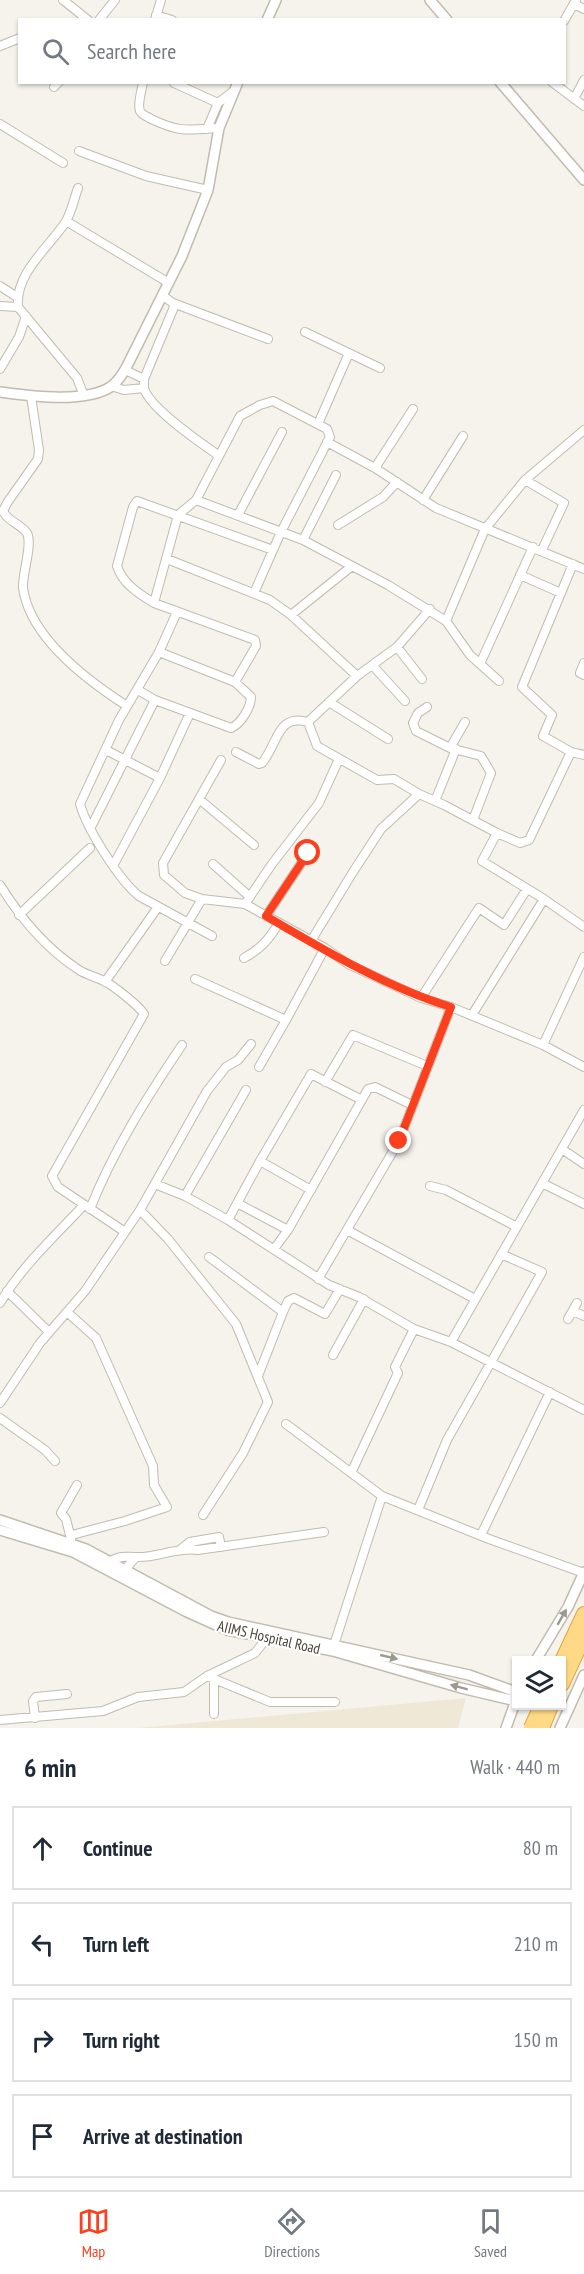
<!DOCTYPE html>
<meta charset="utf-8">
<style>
body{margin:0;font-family:"PT Sans Narrow",sans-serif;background:#f2f2f3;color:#1f2937}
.controls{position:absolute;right:18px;bottom:18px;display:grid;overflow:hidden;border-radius:0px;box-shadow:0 2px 4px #0004}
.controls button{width:54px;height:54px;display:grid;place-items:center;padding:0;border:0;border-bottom:2px solid #e0e1e3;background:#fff;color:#1f2937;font:30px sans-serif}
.stop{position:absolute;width:18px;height:18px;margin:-14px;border:4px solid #fc3f1d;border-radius:50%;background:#fff}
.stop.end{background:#fc3f1d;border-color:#fff;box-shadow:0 2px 6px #0008}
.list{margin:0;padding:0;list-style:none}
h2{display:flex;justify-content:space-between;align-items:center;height:78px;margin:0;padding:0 24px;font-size:26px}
h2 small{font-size:20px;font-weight:400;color:#747a83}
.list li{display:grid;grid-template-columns:39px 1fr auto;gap:18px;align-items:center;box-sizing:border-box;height:84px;margin:0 12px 12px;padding:0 12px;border:2px solid #e0e1e3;border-radius:0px}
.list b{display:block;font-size:22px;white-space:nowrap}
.list em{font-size:20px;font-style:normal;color:#747a83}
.icon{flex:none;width:33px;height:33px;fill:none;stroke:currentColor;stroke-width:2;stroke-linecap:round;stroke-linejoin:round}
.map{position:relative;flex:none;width:584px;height:1728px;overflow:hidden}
.search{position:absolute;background:#fff;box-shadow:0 2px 4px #0004;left:18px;right:18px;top:18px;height:66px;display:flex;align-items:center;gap:15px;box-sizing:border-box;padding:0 21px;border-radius:0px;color:#747a83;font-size:22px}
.sheet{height:462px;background:#fff}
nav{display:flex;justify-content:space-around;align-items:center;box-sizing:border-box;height:84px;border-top:2px solid #e0e1e3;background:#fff;font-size:16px;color:#747a83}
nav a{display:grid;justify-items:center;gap:3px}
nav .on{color:#fc3f1d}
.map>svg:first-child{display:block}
.education{fill:#efe8d6}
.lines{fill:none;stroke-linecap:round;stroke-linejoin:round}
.minor-casing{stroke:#c2bbae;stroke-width:10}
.tertiary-casing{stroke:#c2bbae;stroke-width:12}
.trunk-casing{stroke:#e0a43c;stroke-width:16}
.minor{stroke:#fff;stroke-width:8}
.tertiary{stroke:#fff;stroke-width:9}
.trunk{stroke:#ffd985;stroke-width:14}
.trunk-bridge-casing{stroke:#e0a43c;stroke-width:16;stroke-linecap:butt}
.trunk-bridge{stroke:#ffd985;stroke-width:14}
.oneway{fill:#9c9892}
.route{stroke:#fc3f1d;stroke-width:8}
.labels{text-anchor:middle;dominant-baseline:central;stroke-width:4.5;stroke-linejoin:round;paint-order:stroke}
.street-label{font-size:15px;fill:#4b4439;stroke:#fff}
</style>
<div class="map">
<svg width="584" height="1728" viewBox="0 0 584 1728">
<rect width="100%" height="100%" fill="#f6f3ec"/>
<!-- education -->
<path class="education" d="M466,1698L458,1728H138Z"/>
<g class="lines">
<!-- minor casing -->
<g class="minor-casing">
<path id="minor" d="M63,0L88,20
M574,4L584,9
M156,15L172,20
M99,20L115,0
M155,20L161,0
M564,21L576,0
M0,46L20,38
M143,82C142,90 137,104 140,111C142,115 148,117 151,119C181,133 187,130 219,128
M552,82L584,106
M174,83L218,103
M54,87L59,82
M574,99L584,80
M0,124L63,163
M207,129L218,103L235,90
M79,151L146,176L208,190
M78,188C74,199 71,214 65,223C47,249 15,274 18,307L77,378L84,396
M66,221L169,283
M0,286L17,297
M163,296L173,303L174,307L144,379C144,380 144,388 144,388C149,408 201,443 218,455
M173,303L268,339
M0,306L18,307
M305,332L380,368
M0,369L19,337L26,316
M125,370L144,379
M111,386L124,390L144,388
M31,396L39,450L38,459L7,503L3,511C8,522 21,524 27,533C33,545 22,573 23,588C30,638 88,681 127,706
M318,424L349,353
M327,442L375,468L436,508L584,569
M375,468L413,409
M525,480L564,503L542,550
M196,500L303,540L388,585L446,621
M423,500L463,436
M238,515L282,432
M338,525L383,497L397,482
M303,540L336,475
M167,559L270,600L291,615L357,676
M573,564L522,687L552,715L543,736L571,752L584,755
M520,575L561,593
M154,603C139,594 122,583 117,566L133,507L137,501L273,550
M177,612L159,652L119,720L80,804C87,829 119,880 139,896L212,936
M291,615L352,566
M397,647L422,679
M584,663L580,673L584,675
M480,664L533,547
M373,666L405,701
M499,681L470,655L446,621L485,529L525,480L584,430
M235,682L256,646L255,640L154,603L178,515L196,500L240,416L260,405L273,401L327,429L330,437L281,532L254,593
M138,690L155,700L231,728C241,724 251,707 251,697L235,682L159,652
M329,702L388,739
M427,707L418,713L413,723L416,731L450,748L481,756L491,773L473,820
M308,722L357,676L397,647L430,609
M450,748L465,722
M106,750L160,778
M236,752L259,764L262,763C278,744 277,713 308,722L317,746L377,780L394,779L419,794L444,805L497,833L482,861L544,899
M221,760L163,863L164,875L185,893L202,899L245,904L325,948L348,964L421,998L451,1007
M199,799L254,845
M435,801L456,749
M91,827L155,700
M497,833L520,843L529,840L571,752
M213,864L250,897
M113,866L160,778L190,713
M0,885C21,919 45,948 79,970C87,975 96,977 104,981C114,986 138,1005 144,1014L52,1176L58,1187L125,1232
M245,904L272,864L319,803L339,759
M19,915L90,848
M266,916L308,853
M311,941L353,872L381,829L419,794
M244,958C260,949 269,940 278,924
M165,961L202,899
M195,979L286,1020L325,948
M105,982L158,907
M421,998L479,908L504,925L527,889
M472,1015L544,899L584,927
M543,1045L584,957
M259,1067L286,1020
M325,1082L353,1035L427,1066
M562,1149L584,1164
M260,1161L311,1190
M542,1183L584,1204
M155,1184L185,1196L228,1220L329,1285L359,1297L414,1329L451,1342L584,1410
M430,1186L446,1190L517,1227
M185,1196L246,1090
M237,1203L288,1230
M90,1209C113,1151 147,1097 182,1045
M140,1210L168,1239L236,1324L268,1402L243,1453L203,1515
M228,1220L260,1161L311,1074L362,1100
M347,1230L475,1299
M274,1249L288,1230L368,1089L375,1087L412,1105
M209,1257L283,1312L288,1301L294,1298L325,1314L340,1289
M318,1279L399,1141L451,1007L543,1045L584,1067
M7,1291L49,1332
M0,1303C22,1266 55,1236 84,1205
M573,1311L584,1316
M67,1312L96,1338L153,1466L154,1485L167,1507L125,1521L72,1535
M568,1319L577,1303
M451,1342L584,1110
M333,1355L364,1299
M258,1376L283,1312
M0,1403L40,1343L85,1291L140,1210L207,1091L226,1067L238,1060L251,1044
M0,1418L45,1450L55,1461
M286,1424L382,1496
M351,1473L398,1373L395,1367L414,1329
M418,1510L447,1440L542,1272L501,1254
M481,1535L550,1392
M71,1539L66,1519L61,1513L77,1485
M181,1549L190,1542L219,1537L221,1547
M109,1562C122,1555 123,1557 136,1557C157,1558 176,1547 198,1550L324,1532
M127,1573L128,1566L136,1557
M334,1645L382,1496L489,1539L584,1573
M207,1676L270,1702H335
M214,1679V1714
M35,1718L33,1701L36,1697L67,1694
M0,1720L103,1711L138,1697L184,1692L207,1676L255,1653L266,1639"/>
</g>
<!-- tertiary casing -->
<g class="tertiary-casing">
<path id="tertiary" d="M430,0L447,20
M267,20L276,0
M500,82L584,180
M0,392C30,396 86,404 112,386C118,381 122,375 126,368L182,256L208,190L219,128L238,82
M0,1520L86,1549L211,1616L228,1622L469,1675L516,1692
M0,1530L73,1552L187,1612L227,1630L333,1651L461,1688L516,1701
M536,1660L568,1607L584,1572
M506,1728L516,1700
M560,1728L584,1675"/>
</g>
<!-- trunk casing -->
<g class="trunk-casing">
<path id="trunk" d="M562,1661L584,1614
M562,1684L584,1637"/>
</g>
<!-- minor -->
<use href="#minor" class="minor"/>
<!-- tertiary -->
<use href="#tertiary" class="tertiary"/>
<!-- trunk -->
<use href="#trunk" class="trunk"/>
<!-- trunk-bridge casing -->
<g class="trunk-bridge-casing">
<path id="trunk-bridge" d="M531,1728L541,1706
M542,1728L551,1706"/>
</g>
<!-- trunk-bridge -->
<use href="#trunk-bridge" class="trunk-bridge"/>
</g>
<!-- one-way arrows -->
<defs><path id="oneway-solid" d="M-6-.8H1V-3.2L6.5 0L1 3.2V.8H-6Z" transform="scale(1.5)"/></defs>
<g class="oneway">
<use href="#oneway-solid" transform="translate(562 1617) rotate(-60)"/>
<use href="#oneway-solid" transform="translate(389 1657) rotate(13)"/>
<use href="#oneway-solid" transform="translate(459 1687) rotate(-165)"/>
</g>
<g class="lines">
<!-- route -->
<path class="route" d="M308,853L266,916C324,950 386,987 451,1007L399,1141"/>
</g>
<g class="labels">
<!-- street labels -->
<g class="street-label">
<text transform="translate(269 1637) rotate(13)">AIIMS Hospital Road</text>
</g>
</g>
</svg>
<div class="controls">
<button><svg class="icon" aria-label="layers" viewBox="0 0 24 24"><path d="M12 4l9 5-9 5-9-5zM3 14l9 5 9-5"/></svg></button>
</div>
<div class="stop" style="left:308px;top:853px"></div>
<div class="stop end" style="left:399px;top:1141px"></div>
<div class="search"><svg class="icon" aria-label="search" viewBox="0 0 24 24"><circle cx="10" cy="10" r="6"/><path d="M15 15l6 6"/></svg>Search here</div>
</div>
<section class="sheet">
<h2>6 min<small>Walk · 440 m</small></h2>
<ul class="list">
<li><svg class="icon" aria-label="ahead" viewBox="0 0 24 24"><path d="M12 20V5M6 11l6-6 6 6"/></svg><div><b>Continue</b></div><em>80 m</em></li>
<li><svg class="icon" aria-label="left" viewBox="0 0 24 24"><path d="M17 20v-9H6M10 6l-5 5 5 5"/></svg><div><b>Turn left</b></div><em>210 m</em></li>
<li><svg class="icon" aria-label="right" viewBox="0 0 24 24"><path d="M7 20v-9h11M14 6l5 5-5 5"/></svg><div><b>Turn right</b></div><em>150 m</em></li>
<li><svg class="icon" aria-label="arrive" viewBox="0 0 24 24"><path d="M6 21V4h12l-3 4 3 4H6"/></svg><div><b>Arrive at destination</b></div></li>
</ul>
</section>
<nav>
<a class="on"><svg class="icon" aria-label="map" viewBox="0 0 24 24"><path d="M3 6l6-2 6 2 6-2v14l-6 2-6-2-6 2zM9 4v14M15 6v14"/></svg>Map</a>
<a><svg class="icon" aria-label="directions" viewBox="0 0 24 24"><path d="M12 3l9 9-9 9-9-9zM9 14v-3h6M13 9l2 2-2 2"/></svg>Directions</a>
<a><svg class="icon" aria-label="saved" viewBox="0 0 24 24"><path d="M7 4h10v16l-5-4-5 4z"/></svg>Saved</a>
</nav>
